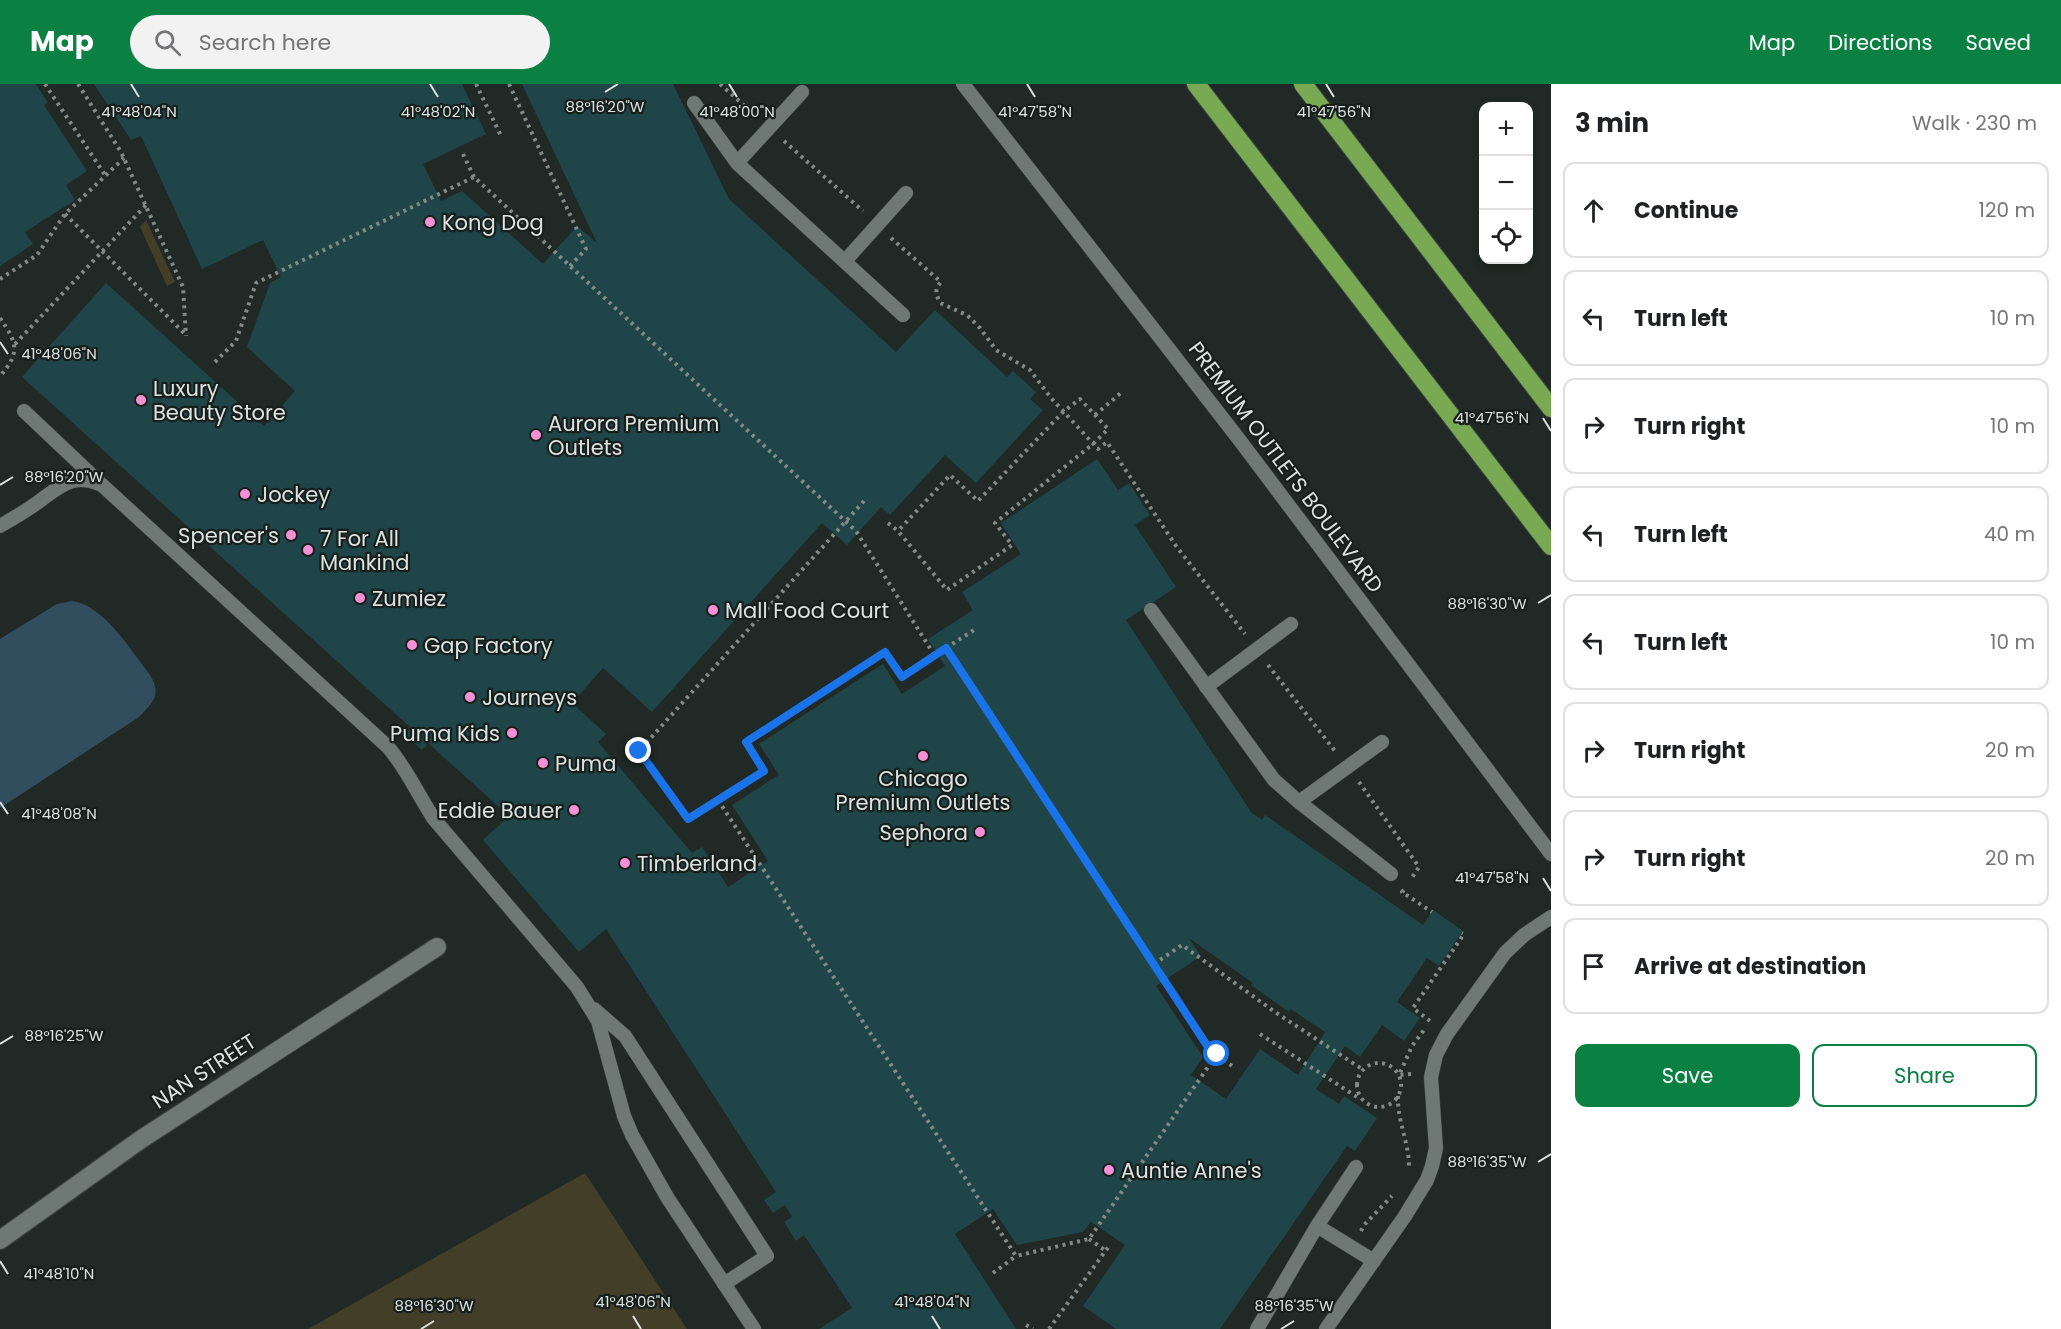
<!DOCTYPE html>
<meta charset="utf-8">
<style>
body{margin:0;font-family:Poppins,sans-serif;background:#f2f2f2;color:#202124}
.controls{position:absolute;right:18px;top:18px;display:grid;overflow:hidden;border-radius:12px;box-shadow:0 3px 9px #0003}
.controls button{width:54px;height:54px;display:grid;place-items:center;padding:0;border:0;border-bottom:2px solid #e0e0e0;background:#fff;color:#202124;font:30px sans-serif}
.stop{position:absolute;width:18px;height:18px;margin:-14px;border:4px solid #1a73e8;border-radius:50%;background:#fff}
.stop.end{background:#1a73e8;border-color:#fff;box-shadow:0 2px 6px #0008}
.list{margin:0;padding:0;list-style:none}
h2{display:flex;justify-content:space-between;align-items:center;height:78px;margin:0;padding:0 24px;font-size:26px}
h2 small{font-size:20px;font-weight:400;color:#757577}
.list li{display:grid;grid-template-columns:39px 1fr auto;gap:18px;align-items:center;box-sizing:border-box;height:96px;margin:0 12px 12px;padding:0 12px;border:2px solid #e0e0e0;border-radius:12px}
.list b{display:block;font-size:22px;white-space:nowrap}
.list em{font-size:20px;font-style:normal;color:#757577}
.actions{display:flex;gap:12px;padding:18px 24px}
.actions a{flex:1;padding:14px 0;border:2px solid #0b8043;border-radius:12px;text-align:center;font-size:21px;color:#0b8043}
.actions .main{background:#0b8043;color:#fff}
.icon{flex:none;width:33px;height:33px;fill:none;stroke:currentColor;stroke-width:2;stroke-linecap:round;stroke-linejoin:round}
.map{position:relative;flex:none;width:1551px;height:1245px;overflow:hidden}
header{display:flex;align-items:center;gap:36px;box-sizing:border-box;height:84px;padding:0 30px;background:#0b8043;color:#fff}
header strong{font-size:28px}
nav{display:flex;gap:33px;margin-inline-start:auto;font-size:21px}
.search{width:420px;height:54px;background:#f2f2f2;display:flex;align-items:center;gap:15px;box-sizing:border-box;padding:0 21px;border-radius:33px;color:#757577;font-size:22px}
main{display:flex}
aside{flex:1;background:#fff}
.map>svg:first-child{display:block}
.green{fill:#433e28}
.water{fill:#324e5e}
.building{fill:#1f4548;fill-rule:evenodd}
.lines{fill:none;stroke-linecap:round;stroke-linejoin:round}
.lane-casing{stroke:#3c4440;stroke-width:15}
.street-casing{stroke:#3c4440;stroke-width:20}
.highway-casing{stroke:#3c4440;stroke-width:20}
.path{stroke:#828986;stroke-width:4;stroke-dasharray:3 4.5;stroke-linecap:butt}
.lane{stroke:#6e7874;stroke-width:14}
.street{stroke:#6e7874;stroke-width:18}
.highway{stroke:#79a952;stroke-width:18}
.route{stroke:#1a73e8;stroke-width:8}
.ticks{fill:none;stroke:#dce2e0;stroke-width:2}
.poi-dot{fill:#f491d4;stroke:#171f1c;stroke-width:2}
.labels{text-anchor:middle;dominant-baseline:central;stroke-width:4.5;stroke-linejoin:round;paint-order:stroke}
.poi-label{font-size:21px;fill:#dce2e0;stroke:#171f1c;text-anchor:start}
.street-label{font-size:21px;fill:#dce2e0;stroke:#171f1c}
.ticks-label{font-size:15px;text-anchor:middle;fill:#dce2e0;stroke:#171f1c;stroke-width:4.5;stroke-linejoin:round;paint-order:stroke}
</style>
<header>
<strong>Map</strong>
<div class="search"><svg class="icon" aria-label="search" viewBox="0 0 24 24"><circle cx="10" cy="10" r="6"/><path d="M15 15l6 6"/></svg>Search here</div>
<nav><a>Map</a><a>Directions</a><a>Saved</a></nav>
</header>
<main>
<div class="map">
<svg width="1551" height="1245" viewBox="0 0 1551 1245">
<rect width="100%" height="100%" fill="#202925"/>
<!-- green -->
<path class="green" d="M146,136L175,198L167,202L140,143Z
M585,1089L687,1245H308Z"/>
<!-- water -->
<path class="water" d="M72,517C104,521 131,567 150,591C162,611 153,618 139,633L0,724V555L57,520Z"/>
<!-- building -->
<path class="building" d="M0,0H36L48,19L44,21L87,87L66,101L75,116L25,148L33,160L0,182Z
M94,0H462L486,50L423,80L441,117L462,107L543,180L577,142L597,159L522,0H673L729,115L896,268L935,226L1007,293L1013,287L1036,308L1030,315L1043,326L976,399L945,371L890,431L881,423L847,461L822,439L652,628L603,584L572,619L606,650L598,658L692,769L702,763L728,803L768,777L732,721L779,691L759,660L883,580L902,610L945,582L928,555L973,526L962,508L1021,470L1001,439L1097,375L1118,406L1129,399L1150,431L1135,441L1176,503L1126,536L1251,728L1262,736L1265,731L1423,841L1433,826L1463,847L1439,882L1427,874L1397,918L1420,934L1404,957L1382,941L1360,973L1345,962L1316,1005L1339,1020L1344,1012L1377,1034L1355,1067L1347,1062L1220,1245H1116L1083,1222L1125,1161L1091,1138L1083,1148L1017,1161L993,1125L955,1150L1016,1245H819L852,1224L804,1151L796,1157L784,1138L792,1133L785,1121L773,1129L764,1116L776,1108L606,845L579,868L483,756L509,732L428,659L422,666L405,651L411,644L22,293L106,199L264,342L295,307L247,263L270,199L281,193L263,156L202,185L141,52L131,56ZM1189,854L1253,899L1251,901L1289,928L1291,925L1325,948L1298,991L1260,965L1226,1015L1191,991L1203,973L1156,902L1201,872Z"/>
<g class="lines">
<!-- lane casing -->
<g class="lane-casing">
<path id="lane" d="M963,0L1238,354L1551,770
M694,19L737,79L903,231
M737,79L802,8
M845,177L906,109
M24,327L99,398
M0,442C14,434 28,426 41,416C63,400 74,389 102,401L388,663C407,685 418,711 434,735L577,903L598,937L624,1032L632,1051L667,1113L754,1245
M1151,526L1274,696L1299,718L1391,790
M1206,603L1291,540
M1299,718L1382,658
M594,925L625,952L767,1172L724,1200
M1317,1142L1374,1177
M1257,1245L1317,1142L1356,1083
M1326,1245L1405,1132L1427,1096L1432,1082L1436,1064L1431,993L1436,971L1447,950L1505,869L1524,851L1551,833"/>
</g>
<!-- street casing -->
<g class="street-casing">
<path id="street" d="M0,1156L140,1056L437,863"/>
</g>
<!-- highway casing -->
<g class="highway-casing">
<path id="highway" d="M1196,0L1551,462
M1303,0L1551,324"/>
</g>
<!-- path -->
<path class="path" d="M45,0L105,91
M78,0L121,68L183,203L186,252
M476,0L501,52
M509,0L586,165L570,182
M720,0L755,31
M784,57L863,127
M463,70L474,93
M65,130L186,251
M891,154L941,198C934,206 936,210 940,219L967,231L980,244L996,266L1030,286L1051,314L1098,365L1107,358L1176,462L1245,550
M0,195L37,171L65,130L124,74
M0,234C17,259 21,268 0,292
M15,260L146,121
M215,278L236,257L256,199L474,93L856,447L935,572
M1095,331L1122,308
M864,417L639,667L689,735L764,687L746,658L885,568L902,593L946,564L1210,966L1235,984
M888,439L898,447L947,506L1012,461L995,439L1093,360L1108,345L1080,315L1064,327L978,417L950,391L898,447
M946,564L974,546
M1268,581L1335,667
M1359,698L1419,783L1411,795
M718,716L1016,1172L1089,1155L1217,970
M1404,806L1402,808L1432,828
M1154,880L1182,861L1275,928L1362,985
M1430,937L1413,924L1464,850L1462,849
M1260,950L1360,1015
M1357 1001a22 22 0 1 1 44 0a22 22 0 1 1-44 0Z
M1411,990L1399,991L1412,962L1424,946
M1398,1012C1397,1037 1409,1058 1409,1082
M1361,1147L1364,1141L1392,1112
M1089,1155L1106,1167
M993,1189L1016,1172
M1026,1241L1033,1245
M1049,1245L1109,1162"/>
<!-- lane -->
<use href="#lane" class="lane"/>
<!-- street -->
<use href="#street" class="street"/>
<!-- highway -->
<use href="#highway" class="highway"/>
</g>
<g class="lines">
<!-- route -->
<path class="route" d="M639,667L688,735L764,687L746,658L885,568L902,593L946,564L1210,966L1217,970"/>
</g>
<!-- ticks -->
<path class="ticks" d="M131,0L139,13M430,0L438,13M729,0L737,13M1027,0L1035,13M1326,0L1334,13M605,8L618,0M0,258L8,270M1543,334L1551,347M0,401L13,393M1538,519L1551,511M0,718L8,730M1543,794L1551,807M0,960L13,952M1538,1078L1551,1070M0,1177L8,1190M633,1232L641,1245M932,1232L940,1245M421,1245L434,1237M1281,1245L1294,1237"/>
<!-- markers -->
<g class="poi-dot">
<circle cx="430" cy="138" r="6"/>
<circle cx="141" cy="316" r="6"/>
<circle cx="536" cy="351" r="6"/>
<circle cx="245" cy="410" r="6"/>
<circle cx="291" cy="451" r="6"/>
<circle cx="308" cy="466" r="6"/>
<circle cx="360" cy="514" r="6"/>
<circle cx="713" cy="526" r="6"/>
<circle cx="412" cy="561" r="6"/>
<circle cx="470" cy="613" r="6"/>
<circle cx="512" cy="649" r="6"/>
<circle cx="923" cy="672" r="6"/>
<circle cx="543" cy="679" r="6"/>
<circle cx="574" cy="726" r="6"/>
<circle cx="980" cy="748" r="6"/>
<circle cx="625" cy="779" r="6"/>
<circle cx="1109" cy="1086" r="6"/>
</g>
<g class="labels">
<!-- poi labels -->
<g class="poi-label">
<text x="442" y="138">Kong Dog</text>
<text x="153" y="304">Luxury<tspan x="153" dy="24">Beauty Store</tspan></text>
<text x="548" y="339">Aurora Premium<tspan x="548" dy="24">Outlets</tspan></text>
<text x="257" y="410">Jockey</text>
<text x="279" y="451" text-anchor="end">Spencer's</text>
<text x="320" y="454">7 For All<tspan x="320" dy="24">Mankind</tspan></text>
<text x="372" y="514">Zumiez</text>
<text x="725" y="526">Mall Food Court</text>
<text x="424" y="561">Gap Factory</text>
<text x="482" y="613">Journeys</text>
<text x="500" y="649" text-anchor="end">Puma Kids</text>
<text x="555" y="679">Puma</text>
<text x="923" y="694" text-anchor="middle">Chicago<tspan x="923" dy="24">Premium Outlets</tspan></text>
<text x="562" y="726" text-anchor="end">Eddie Bauer</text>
<text x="968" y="748" text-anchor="end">Sephora</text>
<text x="637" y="779">Timberland</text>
<text x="1121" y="1086">Auntie Anne's</text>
</g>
<!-- street labels -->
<g class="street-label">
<text transform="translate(1286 383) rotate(53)">PREMIUM OUTLETS BOULEVARD</text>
<text transform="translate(204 987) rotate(-33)">NAN STREET</text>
</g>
</g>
<g class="ticks-label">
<text x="605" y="28">88°16'20"W</text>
<text x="139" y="33">41°48'04"N</text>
<text x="438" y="33">41°48'02"N</text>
<text x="737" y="33">41°48'00"N</text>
<text x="1035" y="33">41°47'58"N</text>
<text x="1334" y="33">41°47'56"N</text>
<text x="59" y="275">41°48'06"N</text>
<text x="1492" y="339">41°47'56"N</text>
<text x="64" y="398">88°16'20"W</text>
<text x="1487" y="525">88°16'30"W</text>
<text x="59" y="735">41°48'08"N</text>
<text x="1492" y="799">41°47'58"N</text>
<text x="64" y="957">88°16'25"W</text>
<text x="1487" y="1083">88°16'35"W</text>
<text x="59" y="1195">41°48'10"N</text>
<text x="633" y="1223">41°48'06"N</text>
<text x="932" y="1223">41°48'04"N</text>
<text x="434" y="1227">88°16'30"W</text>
<text x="1294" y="1227">88°16'35"W</text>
</g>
</svg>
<div class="controls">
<button>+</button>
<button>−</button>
<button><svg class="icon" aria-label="locate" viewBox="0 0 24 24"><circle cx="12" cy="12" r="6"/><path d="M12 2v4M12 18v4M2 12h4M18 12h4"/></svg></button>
</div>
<div class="stop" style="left:1217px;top:970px"></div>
<div class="stop end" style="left:639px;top:667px"></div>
</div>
<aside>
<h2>3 min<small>Walk · 230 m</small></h2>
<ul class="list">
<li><svg class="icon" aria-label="ahead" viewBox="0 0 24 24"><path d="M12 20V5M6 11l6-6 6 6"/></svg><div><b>Continue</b></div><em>120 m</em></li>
<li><svg class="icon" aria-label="left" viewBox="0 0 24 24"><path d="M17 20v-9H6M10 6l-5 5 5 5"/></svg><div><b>Turn left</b></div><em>10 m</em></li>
<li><svg class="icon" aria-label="right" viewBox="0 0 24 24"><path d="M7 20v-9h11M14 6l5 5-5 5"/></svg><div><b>Turn right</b></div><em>10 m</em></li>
<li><svg class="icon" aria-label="left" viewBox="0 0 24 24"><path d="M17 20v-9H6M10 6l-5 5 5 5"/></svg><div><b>Turn left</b></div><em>40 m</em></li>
<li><svg class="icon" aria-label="left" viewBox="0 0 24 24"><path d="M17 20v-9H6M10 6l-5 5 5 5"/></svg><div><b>Turn left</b></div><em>10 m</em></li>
<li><svg class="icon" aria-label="right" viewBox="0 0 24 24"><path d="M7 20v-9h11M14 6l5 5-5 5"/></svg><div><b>Turn right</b></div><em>20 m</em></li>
<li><svg class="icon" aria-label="right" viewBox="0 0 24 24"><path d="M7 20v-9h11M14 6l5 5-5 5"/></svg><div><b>Turn right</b></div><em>20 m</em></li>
<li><svg class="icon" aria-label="arrive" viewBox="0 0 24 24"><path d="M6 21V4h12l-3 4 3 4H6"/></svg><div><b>Arrive at destination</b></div></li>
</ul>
<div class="actions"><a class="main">Save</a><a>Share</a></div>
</aside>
</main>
